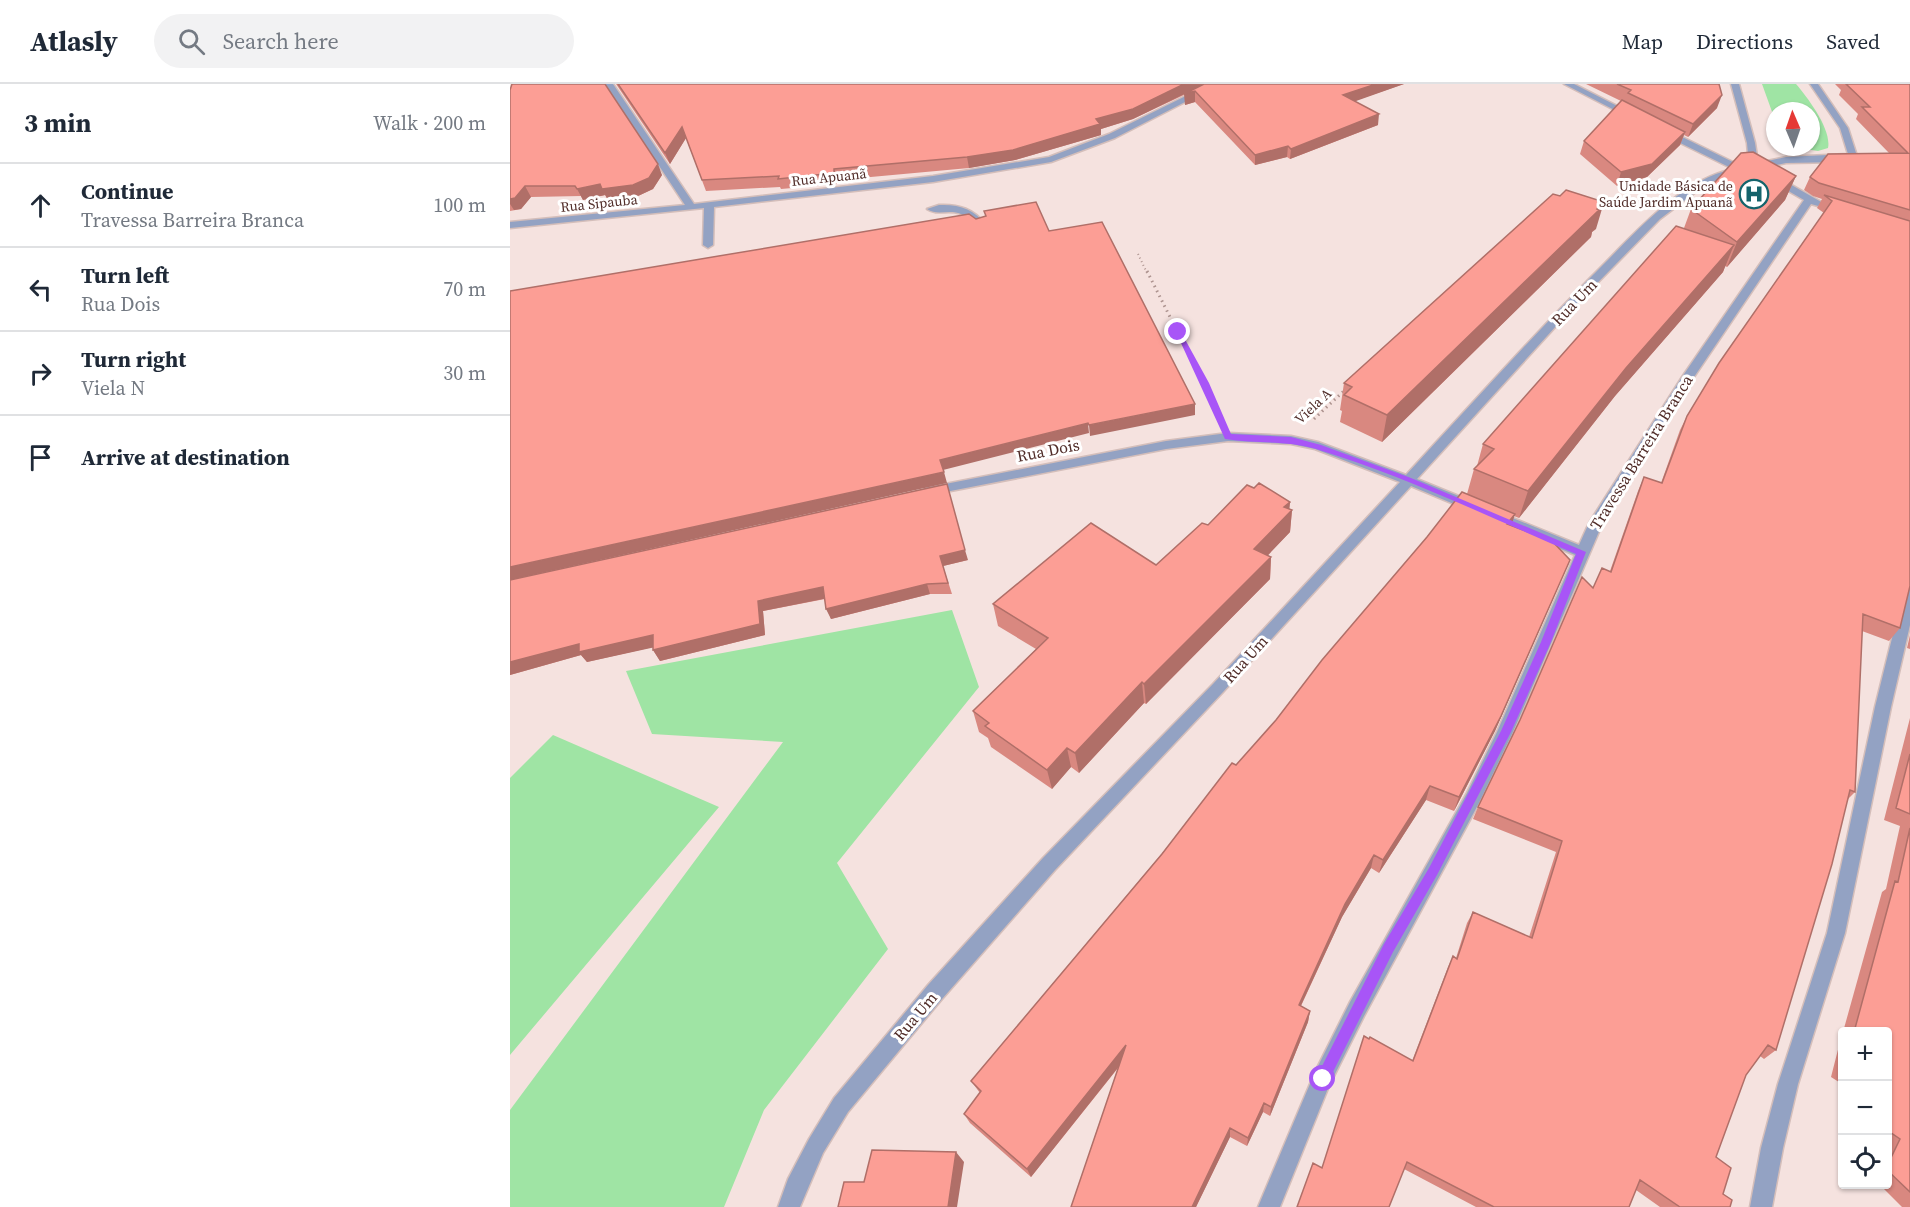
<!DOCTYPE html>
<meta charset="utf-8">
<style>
body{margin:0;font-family:"Source Serif 4",serif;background:#f2f2f3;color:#1f2937}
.controls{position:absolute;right:18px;bottom:18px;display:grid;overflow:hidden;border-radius:6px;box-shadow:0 2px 4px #0004}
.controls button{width:54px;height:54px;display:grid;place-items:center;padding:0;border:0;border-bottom:2px solid #e0e1e3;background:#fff;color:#1f2937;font:30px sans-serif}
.compass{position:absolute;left:1256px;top:18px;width:54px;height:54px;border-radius:50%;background:#fff;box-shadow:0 2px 4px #0004;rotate:358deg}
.stop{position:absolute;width:18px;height:18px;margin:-14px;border:4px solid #a855f7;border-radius:50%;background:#fff}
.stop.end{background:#a855f7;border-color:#fff;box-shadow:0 2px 6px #0008}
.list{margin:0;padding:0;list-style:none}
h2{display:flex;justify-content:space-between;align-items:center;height:78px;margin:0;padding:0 24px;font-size:26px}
h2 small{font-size:20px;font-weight:400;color:#747a83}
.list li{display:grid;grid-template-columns:39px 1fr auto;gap:18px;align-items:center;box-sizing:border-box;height:84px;padding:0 24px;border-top:2px solid #e0e1e3}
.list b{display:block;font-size:22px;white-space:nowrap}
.list p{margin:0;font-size:20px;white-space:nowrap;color:#747a83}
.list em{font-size:20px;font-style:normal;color:#747a83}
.icon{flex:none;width:33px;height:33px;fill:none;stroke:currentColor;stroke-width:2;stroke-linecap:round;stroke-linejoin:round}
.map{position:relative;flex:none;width:1400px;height:1123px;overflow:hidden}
header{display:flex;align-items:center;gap:36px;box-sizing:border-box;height:84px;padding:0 30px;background:#fff;border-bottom:2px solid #e0e1e3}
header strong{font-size:28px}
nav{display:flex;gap:33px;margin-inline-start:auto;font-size:21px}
.search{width:420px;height:54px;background:#f2f2f3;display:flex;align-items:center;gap:15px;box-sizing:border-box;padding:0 21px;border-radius:33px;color:#747a83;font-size:22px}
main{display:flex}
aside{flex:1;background:#fff}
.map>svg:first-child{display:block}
.green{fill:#9fe4a4}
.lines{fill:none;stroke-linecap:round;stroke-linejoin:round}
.minor-casing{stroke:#d4beba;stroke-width:3}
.path-far1{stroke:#ad938f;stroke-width:2;stroke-dasharray:1 3;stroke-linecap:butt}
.path{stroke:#ad938f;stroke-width:3;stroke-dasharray:1.5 4;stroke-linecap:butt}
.minor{fill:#93a2c3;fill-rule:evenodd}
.wall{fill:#d98880}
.shaded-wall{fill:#b06f68}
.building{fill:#fc9e95;stroke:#b06f68;stroke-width:1.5}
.route{fill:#a855f7}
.labels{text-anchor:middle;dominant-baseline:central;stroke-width:6;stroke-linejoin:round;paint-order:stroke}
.far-street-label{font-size:14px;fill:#502c28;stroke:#fff}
.far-poi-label{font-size:14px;fill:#502c28;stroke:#fff;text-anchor:end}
.street-label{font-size:16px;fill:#502c28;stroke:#fff}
</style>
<header>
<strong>Atlasly</strong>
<div class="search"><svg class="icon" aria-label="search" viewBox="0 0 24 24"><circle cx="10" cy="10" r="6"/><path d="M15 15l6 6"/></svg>Search here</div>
<nav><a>Map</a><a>Directions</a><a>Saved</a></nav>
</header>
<main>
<aside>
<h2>3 min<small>Walk · 200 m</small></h2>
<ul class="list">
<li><svg class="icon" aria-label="ahead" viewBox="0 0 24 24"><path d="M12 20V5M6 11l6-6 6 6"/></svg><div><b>Continue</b><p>Travessa Barreira Branca</p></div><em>100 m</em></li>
<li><svg class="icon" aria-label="left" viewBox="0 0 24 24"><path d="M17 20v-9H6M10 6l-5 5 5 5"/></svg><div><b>Turn left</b><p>Rua Dois</p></div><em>70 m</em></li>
<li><svg class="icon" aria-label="right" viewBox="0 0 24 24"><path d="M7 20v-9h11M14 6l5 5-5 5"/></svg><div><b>Turn right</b><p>Viela N</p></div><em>30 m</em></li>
<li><svg class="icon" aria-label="arrive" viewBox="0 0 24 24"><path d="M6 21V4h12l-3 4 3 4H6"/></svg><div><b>Arrive at destination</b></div></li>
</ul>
</aside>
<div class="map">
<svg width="1400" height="1123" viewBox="0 0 1400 1123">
<rect width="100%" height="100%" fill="#f5e2df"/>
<!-- green -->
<path class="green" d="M1252,0H1286C1298,14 1322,46 1318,64L1308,67L1282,63H1301V27H1265V36Z
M442,526L469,603L327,779L378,865L254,1026L214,1123H0V1026L273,658L142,650L116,587Z
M43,651L209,723L0,971V694Z"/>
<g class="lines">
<!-- minor casing -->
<g class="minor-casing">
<path id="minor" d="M95,0H103L184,120L423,92L539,73L599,50L700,0H710L605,54L541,78L423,98L204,123L203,161L198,164L193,161L194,124L0,144V138L175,121Z
M1054,0H1064L1127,32L1120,34Z
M1221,0H1229L1245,59L1248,79L1276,73L1338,70L1330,44L1300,0H1308L1338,44L1347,72L1331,78L1276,79L1252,84L1313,119L1308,122L1301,120L1184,293L1091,443L1003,648L969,719L854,932L819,1002L770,1123H748L805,988L840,918L957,709L987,648L1065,471L901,402L713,608L545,786L432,915L338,1028L313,1069L290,1123H268L278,1095L299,1055L324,1014L418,901L533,774L703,600L890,398L805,365L781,360L718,357L656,365L420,411L413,407L415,404L656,357L718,349L781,352L808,358L896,391C957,325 1017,258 1080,194C1120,155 1167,97 1223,85L1152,50V46H1158L1233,83L1239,81L1237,59ZM1242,86L1294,116L1172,293L1079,439L1069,461L907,395L1058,229L1150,135L1195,101L1219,91Z
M429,121C449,120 464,125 476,141L467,143C446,117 432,135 417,125Z
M1400,505V541L1381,623L1335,849L1288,1000L1273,1064L1262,1123H1240L1251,1064L1268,1000L1317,849L1365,623L1393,510Z"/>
</g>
<!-- path-far1 -->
<path class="path-far1" d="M628,170L637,189"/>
<!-- path -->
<path class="path" d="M637,187L707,327
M804,335L836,305"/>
<!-- minor -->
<use href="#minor" class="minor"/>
</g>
<!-- wall -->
<path class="wall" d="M106,0H894L844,17L868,41L780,75L777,73L745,81L685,18L675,21L676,10L623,35L591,45V51L505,76L459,84L328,96L327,100L271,105L270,103L196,107L176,54L160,80Z
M1076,0H1209L1207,24L1178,53L1174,51L1170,61L1137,93L1107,102L1070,70L1074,57L1111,17Z
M1325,0H1400V503L1390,544L1379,557L1352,547L1345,708L1337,716L1266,966L1254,975L1250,972L1236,991L1206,1073L1213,1110L1220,1123H1150L1126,1106L1119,1123H966L894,1085L812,1083L902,977L938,883L943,872L946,874L957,839L963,828L1019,853L1046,768L963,735L968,723L1083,504L1100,487L1128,407L1134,393L1151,399L1170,346L1177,332L1314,129L1307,124L1312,115L1303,112L1294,106L1300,93L1379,69L1346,35L1348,30L1329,11L1331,6Z
M0,6L152,91L143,105L128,112L98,116L95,111L73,116L71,112L21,113L11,125L0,127Z
M1286,92L1275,116L1217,183L1215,182L1213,188L1105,312L1009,434L1004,432L1001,441L1060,476L1053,492L985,647L944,727L916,716L869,789L861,784L832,833L791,922L800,927L798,938L760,1032L753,1028L737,1062L720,1053L686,1123H561L608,984L521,1093L460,1039L454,1030L470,1009L461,997L726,681L766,636L957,410L964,385L967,382L973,360L1174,144L1181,125Z
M1086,145L1082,148L1081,153L872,358L830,338L832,327L830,326L834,299Z
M744,404L780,418L779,425L782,426L780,448L757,472L761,473L760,495L636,620L634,619L569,689L561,683L542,705L481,663L478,654L469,648L463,627L526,565L488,542L483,520L646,481L698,441Z
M458,476L433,482L442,510H420L321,535L315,515L253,527L255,551L150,577L143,566V563L77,578L71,571L0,591V496Z
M1400,551V565L1397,564Z
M1400,634V1123H1392L1370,1101H1377V948H1333L1372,808L1376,805L1390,742L1374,736Z
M1332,950V1000L1321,993Z"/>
<!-- shaded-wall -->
<path class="shaded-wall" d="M674,0H695L623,35L591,45V51L505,76L459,84L457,73Z
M866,0H894L832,22L833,11Z
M685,7V18L675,21L674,10Z
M1212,11L1207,24L1178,53L1183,40Z
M869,30L868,41L780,75L781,65Z
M172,43L176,54L160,80L155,69Z
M1175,48L1170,61L1137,93L1107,102L1111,88Z
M778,62L777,73L745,81V71Z
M148,80L152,91L143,105L128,112L98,116L92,105Z
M324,85L328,96L327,100L324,89Z
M1286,92L1275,116L1217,183L1227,158Z
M90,100L95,111L73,116L67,105Z
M15,102L21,113L11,125L4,126L0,120V115Z
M1094,118L1086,145L1082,148L1081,153L872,358L877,331Z
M1224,161L1213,188L1105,312L1009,434L1018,407L1116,284Z
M685,320V331L580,352L579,341Z
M578,339L579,349L433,386L430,376Z
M434,388L437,399L0,496V483Z
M780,418L779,429L782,426L780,448L743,487L744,465L774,423Z
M1005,430L1000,446L997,440Z
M455,466L458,476L433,482L430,472Z
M761,473L760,495L636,620L634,600Z
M1060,476L985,647L944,727L949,713Z
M417,500L420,510L321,535L316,525Z
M313,503L318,514L253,527L255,551L150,577L143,566L248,517Z
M143,551L150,562L77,578L71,571L0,591V578L69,560Z
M632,598L634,619L569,689L565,669Z
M557,664L561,683L542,705L537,686Z
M920,702L916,716L869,789L873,776Z
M864,771L861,784L832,833L786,932L789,921L835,820Z
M800,927L798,938L760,1032L761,1023Z
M616,961L618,971L521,1093L517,1085Z
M754,1019L753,1028L737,1062L738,1054Z
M720,1044V1053L686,1123H682Z
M446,1068L454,1078L447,1123H438Z"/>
<!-- building -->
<path class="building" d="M2,0H95L148,80L139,94L123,101L92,105L90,100L67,105L65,102H15L5,114L0,115V6Z
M108,0H674L623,25L586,35L590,40L503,66L457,73L324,85V89L268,95L269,92L192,96L172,43L155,69Z
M694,0H866L833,11L869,30L781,65L778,62L745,71L685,7L674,10Z
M1107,0H1209L1212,11L1183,40L1118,9L1121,6Z
M1336,0H1400V126L1309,99L1300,93L1318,70L1398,69L1352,23H1360Z
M1112,16L1175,48L1142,80L1111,88L1074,57Z
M1243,68L1286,92L1227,158L1181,125L1231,69Z
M1056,106L1094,118L1087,125L1089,126L877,331L834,311L842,303L834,299L1043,110L1050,112Z
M1314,111L1400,137V502L1390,544L1353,530L1345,708L1340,706L1322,780L1266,966L1258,961L1236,991L1206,1073L1221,1084L1213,1110L1222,1116L1220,1123H1170L1130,1096L1119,1123H984L897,1078L879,1123H787L803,1079L812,1084L854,952L859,955L860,953L903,977L943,872L947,875L963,828L1022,854L1052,757L968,723L1010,636L1072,493L1083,504L1092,484L1101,488L1134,393L1152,399L1177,332L1209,279L1322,117Z
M526,118L539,147L592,138L685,320L579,341L578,339L430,376L434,388L0,483V207L459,130L466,135L476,132L474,127Z
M1166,142L1224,161L1116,284L1018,407L964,385L984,365L973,360Z
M749,399L780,418L774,423L782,426L744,465L761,473L634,600L632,598L565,669L557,664L537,686L475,642L479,639L463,627L538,554L483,520L581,439L646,481L692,439L698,441L737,401L744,404Z
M437,400L455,466L430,472L438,499L417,500L316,525L313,503L248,517L250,540L143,566V551L69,568V560L0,578V496Z
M952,408L1005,430L997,440L1042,457L1060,476L991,632L949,713L920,702L873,776L864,771L835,820L789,921L800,927L761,1023L754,1019L738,1054L720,1044L682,1123H561L616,961L517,1085L454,1030L471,1007L461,997L652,770L722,679L726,681L766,636L812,576L917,453Z
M1400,670V730L1386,724Z
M1400,744V1108L1377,1086V1082L1390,1055L1377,1046V948H1344L1385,797L1388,798Z
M362,1066L446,1068L438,1123H328L334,1098H354Z"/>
<!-- route -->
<path class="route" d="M665,246L671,248L699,299L721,350L781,353L811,361L901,394L1076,468L1041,558L1001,648L927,791L883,868L817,1000L813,1002L808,1000L806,995L808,990L874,860L919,784L991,647L1031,558L1066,470C981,434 895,392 806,365C776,356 745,360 715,355Z"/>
<!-- icons -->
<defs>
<g id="hospital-ring" transform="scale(1.5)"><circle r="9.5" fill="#fff" stroke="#14636b" stroke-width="1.5"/><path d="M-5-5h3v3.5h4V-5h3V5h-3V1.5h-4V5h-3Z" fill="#14636b"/></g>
</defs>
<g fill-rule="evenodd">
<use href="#hospital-ring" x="1244" y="110"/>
</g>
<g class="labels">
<!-- far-street labels -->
<g class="far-street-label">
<text transform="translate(319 93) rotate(-6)">Rua Apuanã</text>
<text transform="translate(89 119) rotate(-6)">Rua Sipauba</text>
<text transform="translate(803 322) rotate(-43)">Viela A</text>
</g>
<!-- far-poi labels -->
<g class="far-poi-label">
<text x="1223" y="102">Unidade Básica de<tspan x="1223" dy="16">Saúde Jardim Apuanã</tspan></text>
</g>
<!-- street labels -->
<g class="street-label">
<text transform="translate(1064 218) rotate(-46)">Rua Um</text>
<text transform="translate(538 366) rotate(-11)">Rua Dois</text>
<text transform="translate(1131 368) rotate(-58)">Travessa Barreira Branca</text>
<text transform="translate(735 575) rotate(-48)">Rua Um</text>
<text transform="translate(405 932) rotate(-50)">Rua Um</text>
</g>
</g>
</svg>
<div class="controls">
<button>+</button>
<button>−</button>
<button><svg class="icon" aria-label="locate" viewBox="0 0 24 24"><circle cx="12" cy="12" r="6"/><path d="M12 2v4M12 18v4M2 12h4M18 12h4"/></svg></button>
</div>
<svg class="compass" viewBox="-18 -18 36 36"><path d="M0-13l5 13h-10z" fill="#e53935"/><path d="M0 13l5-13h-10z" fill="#747a83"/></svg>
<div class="stop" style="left:813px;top:995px"></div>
<div class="stop end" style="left:668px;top:248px"></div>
</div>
</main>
